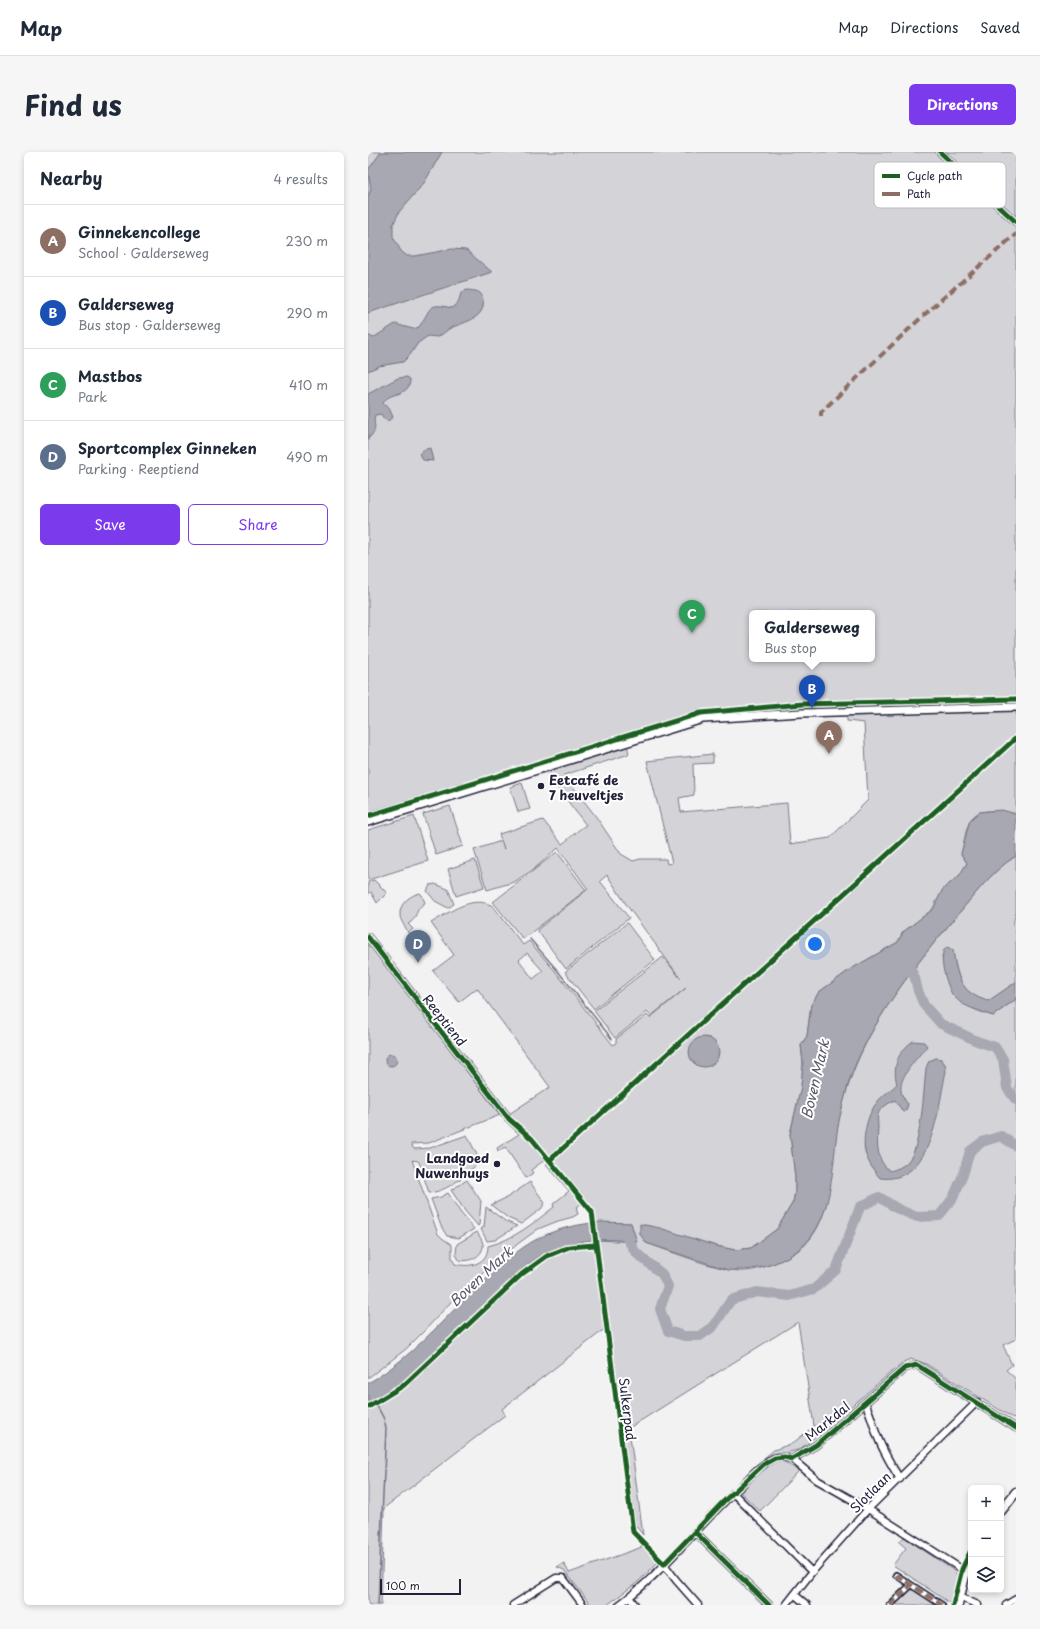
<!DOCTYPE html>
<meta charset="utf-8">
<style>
body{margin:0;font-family:"Playpen Sans",sans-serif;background:#f6f6f7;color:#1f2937}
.controls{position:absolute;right:12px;bottom:12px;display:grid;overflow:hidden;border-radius:6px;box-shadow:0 2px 6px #0003}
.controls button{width:36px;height:36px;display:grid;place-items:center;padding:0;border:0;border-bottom:1px solid #e0e1e3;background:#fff;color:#1f2937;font:20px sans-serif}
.scale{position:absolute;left:12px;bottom:10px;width:81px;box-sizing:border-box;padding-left:4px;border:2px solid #22223b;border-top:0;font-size:11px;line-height:14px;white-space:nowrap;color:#22223b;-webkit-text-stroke:3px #fff;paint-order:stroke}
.you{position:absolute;left:447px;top:792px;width:14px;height:14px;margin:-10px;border:3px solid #fff;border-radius:50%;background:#1a73e8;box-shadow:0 0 0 6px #1a73e833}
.badge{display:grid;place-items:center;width:26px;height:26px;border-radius:50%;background:#7c3aed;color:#fff;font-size:13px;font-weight:700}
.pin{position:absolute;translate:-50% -33px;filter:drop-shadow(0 1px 2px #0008)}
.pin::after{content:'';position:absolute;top:21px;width:14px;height:12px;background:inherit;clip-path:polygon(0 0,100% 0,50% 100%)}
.popup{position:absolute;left:381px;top:458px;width:126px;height:52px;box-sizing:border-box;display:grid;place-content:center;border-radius:6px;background:#fff;filter:drop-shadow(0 1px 3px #0005);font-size:13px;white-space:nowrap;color:#747a83}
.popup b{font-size:15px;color:#1f2937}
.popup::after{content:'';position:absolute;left:50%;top:100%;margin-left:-8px;border:8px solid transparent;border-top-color:#fff}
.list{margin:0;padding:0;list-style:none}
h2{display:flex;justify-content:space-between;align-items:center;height:52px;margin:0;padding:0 16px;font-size:17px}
h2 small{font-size:13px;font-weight:400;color:#747a83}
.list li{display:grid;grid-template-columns:26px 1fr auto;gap:12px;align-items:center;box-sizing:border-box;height:72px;padding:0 16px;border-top:1px solid #e0e1e3}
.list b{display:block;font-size:15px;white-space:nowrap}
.list p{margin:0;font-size:13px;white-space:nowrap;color:#747a83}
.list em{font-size:13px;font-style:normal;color:#747a83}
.actions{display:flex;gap:8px;padding:12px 16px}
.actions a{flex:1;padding:9px 0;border:1px solid #7c3aed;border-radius:6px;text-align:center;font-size:14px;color:#7c3aed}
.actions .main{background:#7c3aed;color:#fff}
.icon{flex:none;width:22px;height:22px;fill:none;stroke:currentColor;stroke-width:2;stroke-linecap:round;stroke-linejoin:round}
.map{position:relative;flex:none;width:648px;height:1453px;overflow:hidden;border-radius:6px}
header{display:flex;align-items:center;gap:24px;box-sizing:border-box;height:56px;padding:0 20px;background:#fff;border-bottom:1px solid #e0e1e3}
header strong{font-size:19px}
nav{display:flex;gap:22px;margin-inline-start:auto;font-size:14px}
.intro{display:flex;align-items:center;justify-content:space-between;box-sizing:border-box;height:96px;padding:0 24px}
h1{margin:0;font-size:28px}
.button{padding:10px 18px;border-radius:6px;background:#7c3aed;color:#fff;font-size:14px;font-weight:700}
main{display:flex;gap:24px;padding:0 24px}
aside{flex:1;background:#fff;border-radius:6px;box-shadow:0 2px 6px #0003}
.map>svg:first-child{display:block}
.green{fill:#d3d3d8;stroke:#7a7a8a;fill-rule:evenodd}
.water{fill:#a8a8b2;stroke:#727282}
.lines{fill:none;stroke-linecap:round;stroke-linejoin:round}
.stream{stroke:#727282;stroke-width:1.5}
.river{stroke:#a8a8b2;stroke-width:10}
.pedestrian-casing{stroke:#22223b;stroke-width:8}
.minor-casing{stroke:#22223b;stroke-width:9}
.tertiary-casing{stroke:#22223b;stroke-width:10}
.secondary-casing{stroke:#22223b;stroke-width:11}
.pedestrian{stroke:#fff;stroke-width:4.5}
.minor{stroke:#fff;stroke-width:6}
.tertiary{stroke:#fff;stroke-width:7}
.secondary{stroke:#fff;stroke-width:8}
.quiet{stroke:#8d6e63;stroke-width:4;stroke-dasharray:8 4;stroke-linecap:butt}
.cycleway-casing{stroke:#fff;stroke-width:8}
.cycleway{stroke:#1b5e20;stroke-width:5}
.poi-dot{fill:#22223b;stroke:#fff;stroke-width:1.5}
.labels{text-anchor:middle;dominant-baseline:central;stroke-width:4;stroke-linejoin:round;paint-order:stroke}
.poi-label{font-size:13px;font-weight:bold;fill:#22223b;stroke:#fff;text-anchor:start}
.street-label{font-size:13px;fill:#22223b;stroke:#fff}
.water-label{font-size:14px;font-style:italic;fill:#58586b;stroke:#fff}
.key{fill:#fff;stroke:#bdbdc4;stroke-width:1}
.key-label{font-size:11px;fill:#22223b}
</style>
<header>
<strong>Map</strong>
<nav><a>Map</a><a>Directions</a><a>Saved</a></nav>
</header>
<div class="intro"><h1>Find us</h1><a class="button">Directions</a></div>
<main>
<aside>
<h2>Nearby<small>4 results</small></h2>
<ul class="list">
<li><span class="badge" style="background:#8d6e63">A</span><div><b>Ginnekencollege</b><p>School · Galderseweg</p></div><em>230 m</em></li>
<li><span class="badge" style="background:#1a4fb4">B</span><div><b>Galderseweg</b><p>Bus stop · Galderseweg</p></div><em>290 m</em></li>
<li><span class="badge" style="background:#2e9e5b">C</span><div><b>Mastbos</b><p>Park</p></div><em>410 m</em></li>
<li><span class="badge" style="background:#5c6f8a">D</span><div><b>Sportcomplex Ginneken</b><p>Parking · Reeptiend</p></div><em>490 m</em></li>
</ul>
<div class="actions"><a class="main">Save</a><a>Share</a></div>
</aside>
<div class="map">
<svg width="648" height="1453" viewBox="0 0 648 1453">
<rect width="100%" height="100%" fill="#f2f2f3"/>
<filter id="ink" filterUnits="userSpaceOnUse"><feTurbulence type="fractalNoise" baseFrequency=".025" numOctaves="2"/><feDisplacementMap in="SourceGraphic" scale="8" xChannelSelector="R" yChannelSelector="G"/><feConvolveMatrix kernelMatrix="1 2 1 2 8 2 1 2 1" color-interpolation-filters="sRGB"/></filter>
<g filter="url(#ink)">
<!-- green -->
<path class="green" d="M0,0H648V662C634,659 610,654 602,669C597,678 596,692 593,702L599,711L591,724L575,737L565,757L535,780L530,790L483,817L451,840L443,853L439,884L433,893L435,911L433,935L422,982L427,1025V1040L425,1050L409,1077L383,1096L367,1098L348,1094L281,1074L272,1073L278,1091C308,1101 339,1115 371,1119C389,1121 425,1105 437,1093C462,1067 462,1029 466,996C469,976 473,956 479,938C498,873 548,812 591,761C608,741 625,718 648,704V761C645,769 645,774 648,782V830L620,850C591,841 590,824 584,798L574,804C579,841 588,853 625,864L648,847V1187L635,1193L644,1213L638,1218L648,1227V1268L558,1212L543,1207L535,1210L439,1292L430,1298L396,1306L406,1298L425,1291L446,1274L430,1170L261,1276L275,1383L268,1374L229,1088L268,1090L263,1071H228C226,1049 198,1025 184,1008L187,1005L185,1003L182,1006L170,992L141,962L182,935L109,836L91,850L65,819L86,803L63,771C80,761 106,741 126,755L155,793L161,789L187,819L245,893L248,891V887L279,863L282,866L318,836L283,864L279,860L247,886L226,859L295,805L313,827L260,755L239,723L232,729L261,766L198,817L169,778L220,737L190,696L166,717L146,730L119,738L106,698L133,689L136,697L131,682L175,668L194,692C204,685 208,679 218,673L176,618L259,592L261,602L196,623L229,666L253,702L265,709L272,707H298L299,712L304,711L279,609L345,602V611L325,612L326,643L311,646L313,660L419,651L422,692L462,686L500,648L496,571L479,569V562L331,560L0,660ZM384,461H504V507H384ZM159,801L175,819L165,827L151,808Z
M154,631L162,657L150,660L142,635Z
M82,654L95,694L68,703L55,662Z
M46,664L60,709L0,728V678Z
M189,700L218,738L155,787L125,750Z
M107,708L116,735L88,744L80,717Z
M6,728L19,741L9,751L3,740L0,742V730Z
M67,732L80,737L86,752L80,756L67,749L59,739L62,733Z
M52,741L54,743L57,751C47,756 50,767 40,772L45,777L40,781C38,775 32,769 32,763C31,752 42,743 52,741Z
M259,771L287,808L226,857L197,820Z
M0,790L132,963L61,991L43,992L46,997L62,996L99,983L110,1005V1011C97,1024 80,1039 61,1041L51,1010L50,1009L44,1008L70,1082L74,1086L84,1093V1107L87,1112C102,1116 120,1112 120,1094C145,1088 167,1070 186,1055L185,1052L201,1039L178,1012L181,1011L215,1050L208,1056L210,1062L205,1065L190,1069L170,1077L151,1091L91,1141L59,1176L38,1197L0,1226Z
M136,968C154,974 166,993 178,1007L163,1018L165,1021L158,1026L137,995L130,999L129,996L151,982Z
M99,1028L113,1049L111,1073L110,1074L97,1059L83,1038Z
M162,1030L177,1051L173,1057L153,1072L140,1066L123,1053L140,1045Z
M80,1041L92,1060L106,1077L91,1086L79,1084L73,1074L63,1047L73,1045Z
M118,1055L137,1069L149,1074L127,1088L119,1089L113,1077L116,1075Z
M109,1080C111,1084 114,1087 115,1092C116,1104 101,1111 91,1108L88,1102L89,1092Z
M226,1094L228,1101L238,1176L134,1257L137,1263L16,1356L13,1453H0V1258L37,1235L51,1224L164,1117C183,1104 203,1096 226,1094Z
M413,1308L431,1319L392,1359L371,1339L407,1309Z
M536,1385L585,1418L589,1423L583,1452L525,1413L538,1396L531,1390Z
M277,1394L292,1408L270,1430L239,1453H223L196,1418L189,1415L196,1411L201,1421Z
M540,1434L569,1453H530L525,1450Z"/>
<!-- water -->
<path class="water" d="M13,0H74L56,31L31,60L25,73V85L33,99L39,104H47L84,97L98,98L124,120L0,161V45L3,37L0,18Z
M99,138C107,139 114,138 115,148C118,166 97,170 85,175C79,177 75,183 69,185L60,184L50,191L42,203L35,210L11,214L0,219V183L5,186L27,172L45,177L51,175C64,156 59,150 84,156C96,148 88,141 99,138Z
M39,225L42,227C43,246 18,239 15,252L21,256L25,265L20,269L16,267L13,262L7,263C4,274 12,276 0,287V242L30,226Z
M62,296L65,309L55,308L51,302L55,298Z
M634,658L648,662V704C625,718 608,741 591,761C551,808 510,859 486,916C480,930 477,945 473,960C463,999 469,1047 445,1082C427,1109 391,1120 360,1118L278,1091L272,1082V1072L292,1076L348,1094L367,1098L383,1096L409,1077L425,1050L427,1040V1025L422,982L433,935L435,911L433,893L439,884L443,853L451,840L483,817L530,790L535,780L565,757L575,737L591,724L599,711L593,702L602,668L611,660Z
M579,795L585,798C589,824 592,841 620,849L648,830V847L625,864C617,861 599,855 593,851C590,848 586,845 584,842C579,833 568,802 579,795Z
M321 900a15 15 0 1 1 30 0a15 15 0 1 1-30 0Z
M545,889L556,890L559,894C551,904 531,924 533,938C533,943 538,949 540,953L538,958L535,960L527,948C521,951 512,956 510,962C509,966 510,971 510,975C509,991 508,1009 522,1019C529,1017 537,1014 541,1008C553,995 556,936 558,916L561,909L568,906L573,907L577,912L578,919C570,955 565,1033 512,1026C496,1007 493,995 499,971C501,963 505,955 510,949C515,943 523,938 529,932C524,914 530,900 545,889Z
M17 908a6 6 0 1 1 12 0a6 6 0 1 1-12 0Z
M233,1070L263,1071L269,1090C226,1084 188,1088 154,1117L53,1215L36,1229L0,1252V1231C48,1204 85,1155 127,1118C141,1106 155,1094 171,1086C190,1076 212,1072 233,1070Z"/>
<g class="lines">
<!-- stream -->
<path class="stream" d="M162,787L189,818L244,887
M6,1248L16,1267L18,1277L10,1453"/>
<!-- river -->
<path class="river" d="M539,810L547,826L550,839L556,853L573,872L609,889L627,895L635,907L639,936L648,948
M255,1080L268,1101L294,1122L300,1134L292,1157L300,1179L316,1184H332L345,1175L363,1148L389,1140L421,1144L446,1137L468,1118L492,1055L511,1045L530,1057L549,1065L571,1064L585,1046L595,1023L602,999L614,990L633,984L648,994"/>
<!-- pedestrian casing -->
<g class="pedestrian-casing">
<path id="pedestrian" d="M528,1423L574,1453
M522,1453L543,1433"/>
</g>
<!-- minor casing -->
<g class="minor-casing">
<path id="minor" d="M572,0L648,70
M0,785L138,963
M497,1251C502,1260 504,1269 507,1278C513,1296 522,1311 532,1327
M424,1307L449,1328L500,1357L598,1420
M365,1341L444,1420
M327,1380L401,1453
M296,1412L308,1428L330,1453
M427,1443L439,1453
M261,1445L267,1453
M592,1445L610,1453
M145,1453L188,1426H195L215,1453
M251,1453C296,1420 330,1373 371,1336C381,1326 392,1312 406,1306C412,1304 418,1305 424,1307L448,1293L537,1216L549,1213L648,1276
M418,1453L444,1420L500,1357L609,1250
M638,1453L648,1447"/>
</g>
<!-- tertiary casing -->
<g class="tertiary-casing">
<path id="tertiary" d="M0,670L335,567L433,561L648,555"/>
</g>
<!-- secondary casing -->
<g class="secondary-casing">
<path id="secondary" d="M633,1359L648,1340
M590,1453L598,1420L603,1409"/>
</g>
<!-- pedestrian -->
<use href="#pedestrian" class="pedestrian"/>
<!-- minor -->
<use href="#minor" class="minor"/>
<!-- tertiary -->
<use href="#tertiary" class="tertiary"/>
<!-- secondary -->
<use href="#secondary" class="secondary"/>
<!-- quiet -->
<path class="quiet" d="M453,264V260L557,162L648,82
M528,1423L574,1453
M522,1453L543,1433"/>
<!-- cycleway casing -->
<g class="cycleway-casing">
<path id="cycleway" d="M572,0L648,70
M0,664L333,561L435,552L648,547
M0,785L141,967L164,987L224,1060L265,1380L296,1412L355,1350L396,1312L407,1306L417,1305L424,1307L448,1293L537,1216L549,1213L648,1276
M182,1008L648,586
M0,1255L36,1233L154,1122L179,1104L201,1095L227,1093
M327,1380L401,1453
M585,1453L594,1417L603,1398"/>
</g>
<!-- cycleway -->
<use href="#cycleway" class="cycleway"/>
</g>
</g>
<!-- markers -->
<g class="poi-dot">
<circle cx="173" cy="634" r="4"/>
<circle cx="129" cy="1012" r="4"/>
</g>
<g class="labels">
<!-- poi labels -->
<g class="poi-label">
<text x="181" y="627">Eetcafé de<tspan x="181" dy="15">7 heuveltjes</tspan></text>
<text x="121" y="1005" text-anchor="end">Landgoed<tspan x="121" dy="15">Nuwenhuys</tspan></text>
</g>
<!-- street labels -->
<g class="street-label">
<text transform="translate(77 868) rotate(52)">Reeptiend</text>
<text transform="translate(260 1257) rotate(83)">Sulkerpad</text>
<text transform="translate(459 1269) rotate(-39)">Markdal</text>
<text transform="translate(502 1340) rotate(-45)">Slotlaan</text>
</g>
<!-- water labels -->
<g class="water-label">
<text transform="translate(447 927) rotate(-77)">Boven Mark</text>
<text transform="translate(113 1124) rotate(-43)">Boven Mark</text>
</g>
</g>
<!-- legend -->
<rect x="506" y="10" width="132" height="46" rx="6" class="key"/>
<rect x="514" y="22" width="18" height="4" fill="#1b5e20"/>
<rect x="514" y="40" width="18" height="4" fill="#8d6e63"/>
<g class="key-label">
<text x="539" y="28">Cycle path</text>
<text x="539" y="46">Path</text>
</g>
</svg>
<div class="controls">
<button>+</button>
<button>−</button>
<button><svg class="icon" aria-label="layers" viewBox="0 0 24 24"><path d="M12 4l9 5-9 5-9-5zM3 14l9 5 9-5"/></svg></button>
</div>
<div class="scale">100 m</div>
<div class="you"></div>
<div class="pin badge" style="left:461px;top:602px;background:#8d6e63">A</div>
<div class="pin badge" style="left:444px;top:556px;background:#1a4fb4">B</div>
<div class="popup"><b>Galderseweg</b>Bus stop</div>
<div class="pin badge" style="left:324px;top:481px;background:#2e9e5b">C</div>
<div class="pin badge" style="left:50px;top:811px;background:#5c6f8a">D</div>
</div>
</main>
